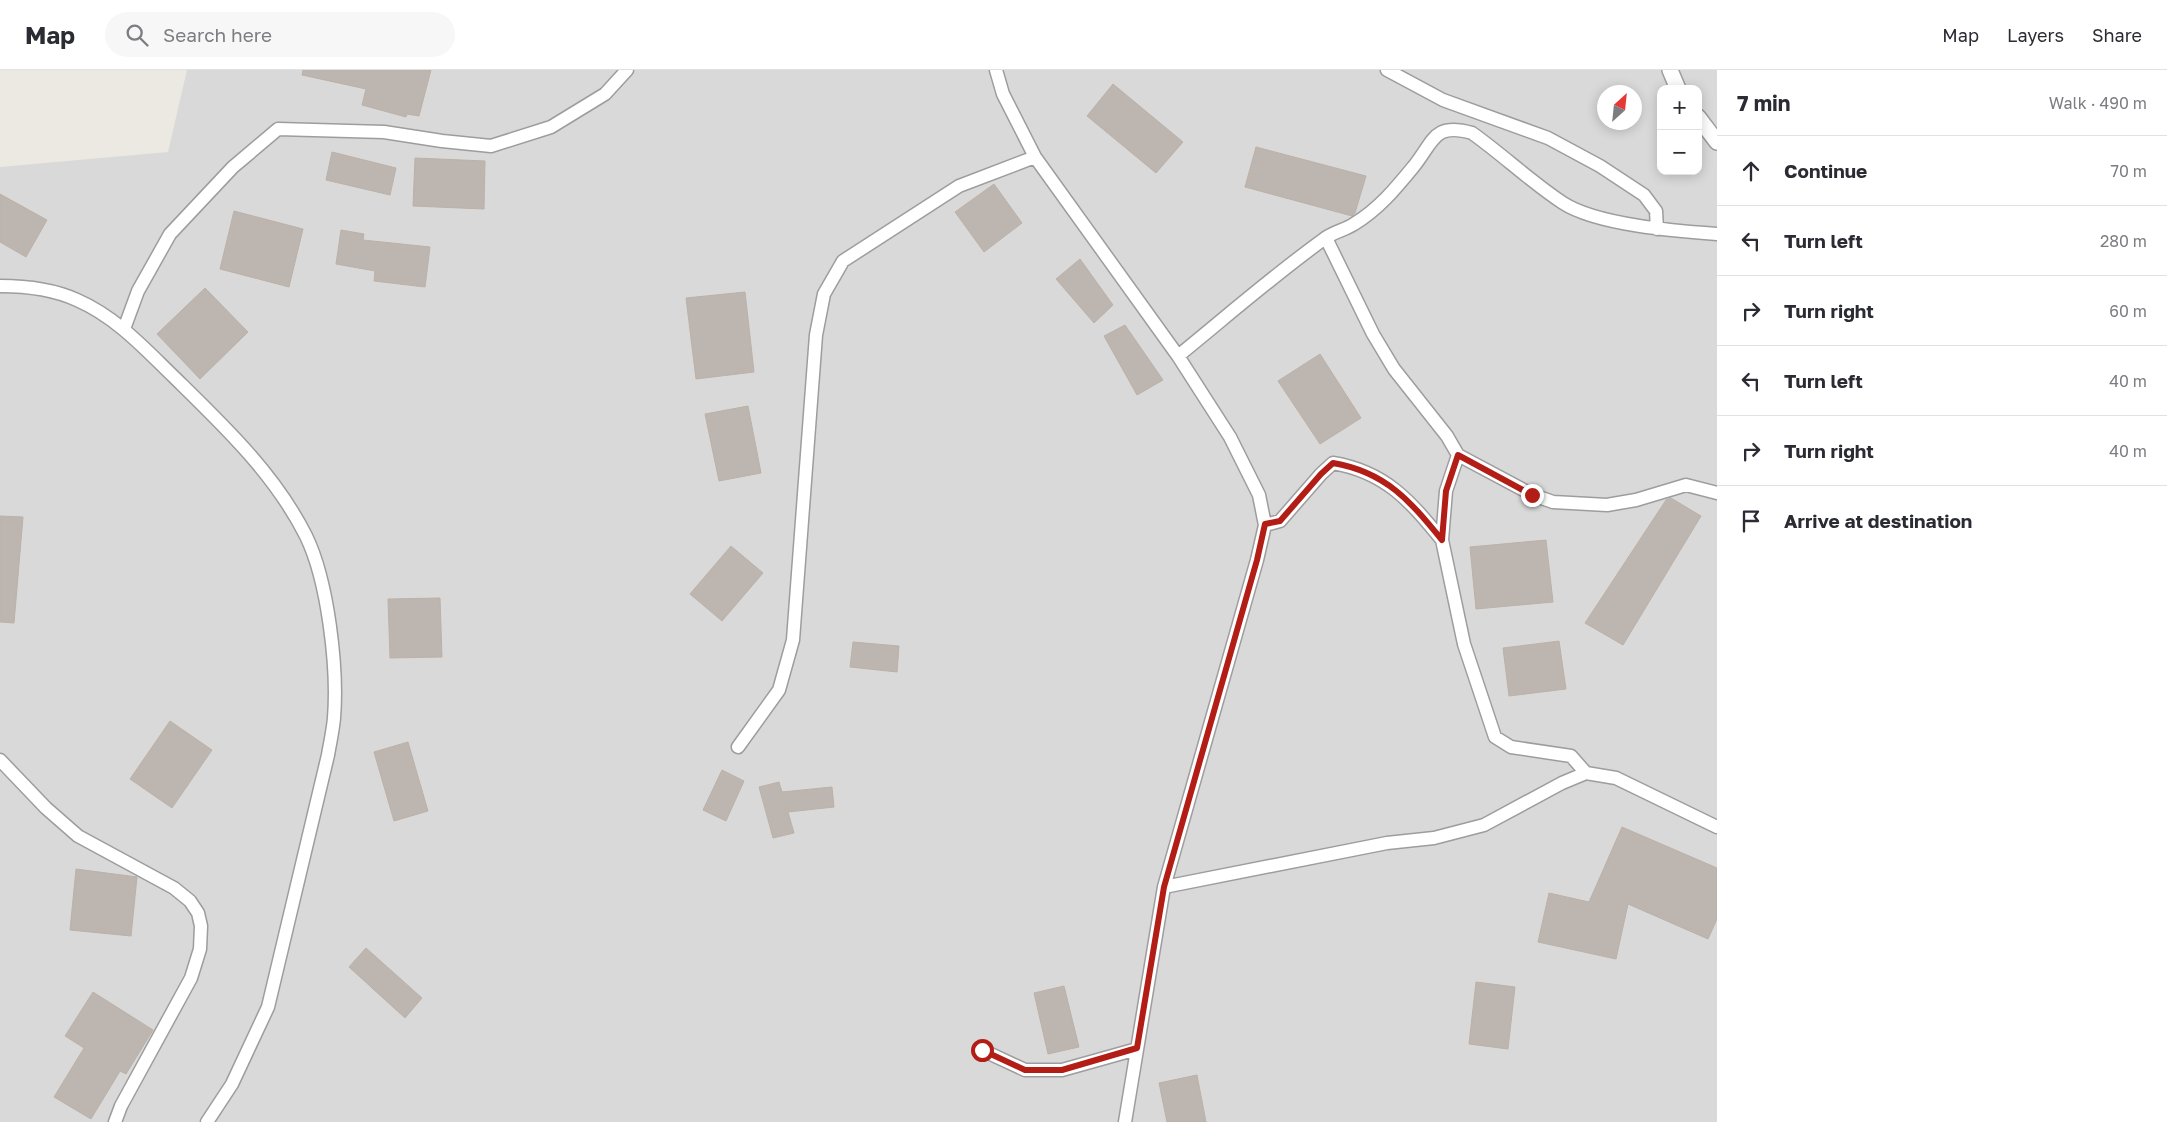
<!DOCTYPE html>
<meta charset="utf-8">
<style>
body{margin:0;font-family:"Golos Text",sans-serif;background:#f7f7f7;color:#2b2b33}
.controls{position:absolute;right:15px;top:15px;display:grid;overflow:hidden;border-radius:10px;box-shadow:0 2px 12px #0003}
.controls button{width:45px;height:45px;display:grid;place-items:center;padding:0;border:0;border-bottom:1px solid #e1e1e2;background:#fff;color:#2b2b33;font:25px sans-serif}
.compass{position:absolute;left:1597px;top:15px;width:45px;height:45px;border-radius:50%;background:#fff;box-shadow:0 2px 12px #0003;rotate:27deg}
.stop{position:absolute;width:15px;height:15px;margin:-11px;border:4px solid #b21d16;border-radius:50%;background:#fff}
.stop.end{background:#b21d16;border-color:#fff;box-shadow:0 1px 5px #0008}
.list{margin:0;padding:0;list-style:none}
h2{display:flex;justify-content:space-between;align-items:center;height:65px;margin:0;padding:0 20px;font-size:21px}
h2 small{font-size:16px;font-weight:400;color:#7c7c81}
.list li{display:grid;grid-template-columns:32px 1fr auto;gap:15px;align-items:center;box-sizing:border-box;height:70px;padding:0 20px;border-top:1px solid #e1e1e2}
.list b{display:block;font-size:19px;white-space:nowrap}
.list em{font-size:16px;font-style:normal;color:#7c7c81}
.icon{flex:none;width:28px;height:28px;fill:none;stroke:currentColor;stroke-width:2;stroke-linecap:round;stroke-linejoin:round}
.map{position:relative;flex:none;width:1717px;height:1052px;overflow:hidden}
header{display:flex;align-items:center;gap:30px;box-sizing:border-box;height:70px;padding:0 25px;background:#fff;border-bottom:1px solid #e1e1e2}
header strong{font-size:24px}
nav{display:flex;gap:28px;margin-inline-start:auto;font-size:18px}
.search{width:350px;height:45px;background:#f7f7f7;display:flex;align-items:center;gap:12px;box-sizing:border-box;padding:0 18px;border-radius:28px;color:#7c7c81;font-size:19px}
main{display:flex}
aside{flex:1;background:#fff}
.map>svg:first-child{display:block}
.residential{fill:#dad9d9;fill-rule:evenodd}
.building{fill:#bcb5b0;stroke:#bcb1a7}
.lines{fill:none;stroke-linecap:round;stroke-linejoin:round}
.minor-casing{stroke:#9d9d9d;stroke-width:15}
.tertiary-casing{stroke:#9d9d9d;stroke-width:18}
.minor{stroke:#fff;stroke-width:12}
.tertiary{stroke:#fff;stroke-width:15}
.route{stroke:#b21d16;stroke-width:6}
</style>
<header>
<strong>Map</strong>
<div class="search"><svg class="icon" aria-label="search" viewBox="0 0 24 24"><circle cx="10" cy="10" r="6"/><path d="M15 15l6 6"/></svg>Search here</div>
<nav><a>Map</a><a>Layers</a><a>Share</a></nav>
</header>
<main>
<div class="map">
<svg width="1717" height="1052" viewBox="0 0 1717 1052">
<rect width="100%" height="100%" fill="#ece9e2"/>
<!-- residential -->
<path class="residential" d="M187,0H1717V1052H0V97L168,82ZM1661,19H1698V101H1661ZM1604,22H1634V52H1604Z"/>
<!-- building -->
<path class="building" d="M303,0H431L419,46L407,44L406,47L362,35L366,19L302,5Z
M1113,14L1183,72L1156,103L1087,46Z
M1256,77L1366,106L1355,143L1352,146L1245,117Z
M332,82L396,98L390,125L326,110Z
M415,88L485,91L484,139L413,136Z
M994,114L1022,153L984,182L955,142Z
M0,124L47,150L26,187L0,172Z
M234,141L303,159L289,217L220,199Z
M341,160L364,164L363,170L430,177L425,217L374,211L375,201L336,194Z
M1080,189L1113,235L1094,253L1056,209Z
M205,218L248,262L200,309L157,264Z
M745,222L754,302L696,309L686,228Z
M1125,255L1163,310L1137,325L1104,266Z
M1320,284L1361,348L1320,374L1278,311Z
M748,336L761,403L719,411L705,344Z
M1671,428L1701,446L1623,575L1585,553L1666,430Z
M0,446L23,447L14,553L0,552Z
M1546,470L1553,532L1476,539L1470,477Z
M731,476L763,503L722,551L690,524Z
M440,528L442,587L390,588L388,529Z
M1559,571L1566,619L1509,626L1503,578Z
M853,572L899,576L897,602L850,597Z
M170,651L212,680L172,738L130,709Z
M408,672L428,741L394,751L374,682Z
M722,700L744,711L726,751L703,740Z
M779,712L782,722L832,717L834,737L788,742L794,763L773,768L759,717Z
M1622,757L1717,798V849L1708,869L1628,834L1616,889L1538,872L1549,823L1589,832Z
M76,799L137,807L131,866L70,860Z
M366,878L422,928L405,948L349,897Z
M1476,912L1515,917L1508,979L1469,974Z
M1064,916L1079,977L1048,984L1034,923Z
M93,922L153,960L126,1004L120,1001L91,1049L54,1027L84,978L65,966Z
M1197,1005L1206,1052H1167L1159,1013Z"/>
<g class="lines">
<!-- minor casing -->
<g class="minor-casing">
<path id="minor" d="M996,0L1003,24L1035,87L1178,286L1230,367L1259,425L1265,455L1257,490L1164,817L1125,1052
M1387,0L1443,30L1548,68L1600,96L1644,125L1656,141L1657,159
M1326,168L1373,264L1394,299L1447,366L1458,385L1533,425L1553,432L1607,435L1636,430L1686,415L1717,423
M0,216C26,216 53,219 77,230C116,247 144,278 174,307C223,355 275,404 306,466C328,511 338,598 334,648C333,660 330,673 328,685L268,937L232,1014L207,1052
M124,259L138,221L170,164L233,97L278,59L384,62L442,71L491,76L551,57L605,24L627,0
M1178,286C1226,247 1274,205 1324,169C1333,162 1345,160 1354,154C1379,139 1396,118 1414,96C1434,71 1434,52 1472,63C1503,85 1531,112 1563,133C1597,155 1676,161 1717,164
M1458,385L1446,421L1442,470L1464,574L1495,667L1511,677L1571,686L1586,703
M1265,455L1280,451L1321,404L1333,393C1386,402 1410,431 1442,470
M738,677L779,620L793,570L816,265L824,224L843,191L959,116L1035,87
M0,690L46,738L78,766L174,818L190,831L198,843L201,856L200,879L191,908L121,1036L115,1052
M1164,817L1387,773L1434,768L1484,755L1562,713L1586,703L1616,708L1717,757
M982,980L1025,1000H1062L1137,979"/>
</g>
<!-- tertiary casing -->
<g class="tertiary-casing">
<path id="tertiary" d="M1670,0L1678,19
M1698,47L1717,72"/>
</g>
<!-- minor -->
<use href="#minor" class="minor"/>
<!-- tertiary -->
<use href="#tertiary" class="tertiary"/>
</g>
<g class="lines">
<!-- route -->
<path class="route" d="M982,980L1025,1000H1062L1137,978L1164,817L1257,490L1265,454L1280,451L1321,404L1333,393C1386,402 1410,431 1442,470L1446,421L1458,385L1532,425"/>
</g>
</svg>
<div class="controls">
<button>+</button>
<button>−</button>
</div>
<svg class="compass" viewBox="-18 -18 36 36"><path d="M0-13l5 13h-10z" fill="#e53935"/><path d="M0 13l5-13h-10z" fill="#7c7c81"/></svg>
<div class="stop" style="left:982px;top:980px"></div>
<div class="stop end" style="left:1532px;top:425px"></div>
</div>
<aside>
<h2>7 min<small>Walk · 490 m</small></h2>
<ul class="list">
<li><svg class="icon" aria-label="ahead" viewBox="0 0 24 24"><path d="M12 20V5M6 11l6-6 6 6"/></svg><div><b>Continue</b></div><em>70 m</em></li>
<li><svg class="icon" aria-label="left" viewBox="0 0 24 24"><path d="M17 20v-9H6M10 6l-5 5 5 5"/></svg><div><b>Turn left</b></div><em>280 m</em></li>
<li><svg class="icon" aria-label="right" viewBox="0 0 24 24"><path d="M7 20v-9h11M14 6l5 5-5 5"/></svg><div><b>Turn right</b></div><em>60 m</em></li>
<li><svg class="icon" aria-label="left" viewBox="0 0 24 24"><path d="M17 20v-9H6M10 6l-5 5 5 5"/></svg><div><b>Turn left</b></div><em>40 m</em></li>
<li><svg class="icon" aria-label="right" viewBox="0 0 24 24"><path d="M7 20v-9h11M14 6l5 5-5 5"/></svg><div><b>Turn right</b></div><em>40 m</em></li>
<li><svg class="icon" aria-label="arrive" viewBox="0 0 24 24"><path d="M6 21V4h12l-3 4 3 4H6"/></svg><div><b>Arrive at destination</b></div></li>
</ul>
</aside>
</main>
